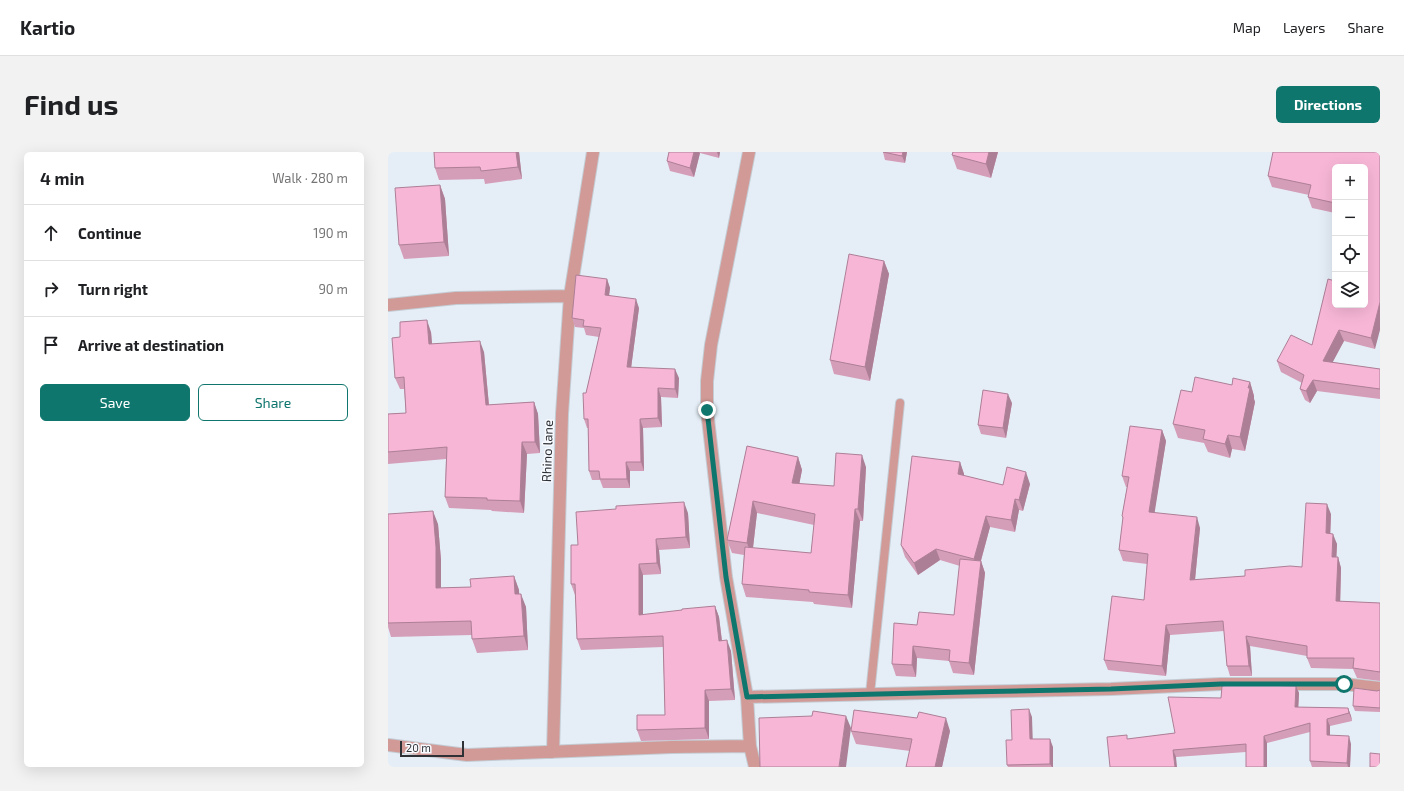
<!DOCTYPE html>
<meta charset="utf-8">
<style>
body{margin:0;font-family:"Exo 2",sans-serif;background:#f2f2f2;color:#202124}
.controls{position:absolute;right:12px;top:12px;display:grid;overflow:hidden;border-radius:6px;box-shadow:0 4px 16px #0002}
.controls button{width:36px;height:36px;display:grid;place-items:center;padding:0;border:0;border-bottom:1px solid #e0e0e0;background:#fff;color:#202124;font:20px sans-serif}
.scale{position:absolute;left:12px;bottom:10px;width:64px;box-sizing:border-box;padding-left:4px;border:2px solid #2e3135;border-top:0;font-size:11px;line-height:14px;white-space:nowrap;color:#2e3135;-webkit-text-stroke:3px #f7fafe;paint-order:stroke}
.stop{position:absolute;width:12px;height:12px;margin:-9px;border:3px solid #0f766e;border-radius:50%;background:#fff}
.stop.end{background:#0f766e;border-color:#fff;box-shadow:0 1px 4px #0008}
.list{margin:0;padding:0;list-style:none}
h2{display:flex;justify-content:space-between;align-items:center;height:52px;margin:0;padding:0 16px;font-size:17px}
h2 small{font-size:13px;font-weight:400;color:#757577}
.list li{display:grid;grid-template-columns:26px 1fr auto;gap:12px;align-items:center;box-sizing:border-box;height:56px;padding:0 16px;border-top:1px solid #e0e0e0}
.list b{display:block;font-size:15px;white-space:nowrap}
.list em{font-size:13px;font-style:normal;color:#757577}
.actions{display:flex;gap:8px;padding:12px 16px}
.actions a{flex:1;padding:9px 0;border:1px solid #0f766e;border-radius:6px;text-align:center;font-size:14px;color:#0f766e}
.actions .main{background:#0f766e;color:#fff}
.icon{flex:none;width:22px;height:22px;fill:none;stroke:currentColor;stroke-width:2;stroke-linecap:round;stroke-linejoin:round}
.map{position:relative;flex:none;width:992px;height:615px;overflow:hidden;border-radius:6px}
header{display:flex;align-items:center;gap:24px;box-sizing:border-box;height:56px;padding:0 20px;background:#fff;border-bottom:1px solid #e0e0e0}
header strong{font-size:19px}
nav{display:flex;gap:22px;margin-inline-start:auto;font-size:14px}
.intro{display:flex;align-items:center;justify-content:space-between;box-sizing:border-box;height:96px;padding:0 24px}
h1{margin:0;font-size:28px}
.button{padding:10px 18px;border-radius:6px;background:#0f766e;color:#fff;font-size:14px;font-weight:700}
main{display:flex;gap:24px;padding:0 24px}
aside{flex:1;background:#fff;border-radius:6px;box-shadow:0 4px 16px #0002}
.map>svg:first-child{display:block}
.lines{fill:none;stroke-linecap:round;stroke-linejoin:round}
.lane-casing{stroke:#c4ccd4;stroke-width:10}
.street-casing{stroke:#c4ccd4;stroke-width:14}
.lane{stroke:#d19a96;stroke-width:8}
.street{stroke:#d19a96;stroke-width:12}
.wall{fill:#d49db8;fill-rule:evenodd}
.shaded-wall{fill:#ad7f96}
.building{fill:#f7b6d6;stroke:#ad7f96}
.route{stroke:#0f766e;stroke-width:5}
.labels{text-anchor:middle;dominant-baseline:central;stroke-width:3;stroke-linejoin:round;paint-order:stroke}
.street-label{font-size:13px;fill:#2e3135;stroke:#f7fafe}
</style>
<header>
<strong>Kartio</strong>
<nav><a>Map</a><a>Layers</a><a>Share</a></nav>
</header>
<div class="intro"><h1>Find us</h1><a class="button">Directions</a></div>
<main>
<aside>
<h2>4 min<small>Walk · 280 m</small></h2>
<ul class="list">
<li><svg class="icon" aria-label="ahead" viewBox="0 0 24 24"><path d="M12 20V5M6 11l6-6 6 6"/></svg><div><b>Continue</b></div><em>190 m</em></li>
<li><svg class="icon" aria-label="right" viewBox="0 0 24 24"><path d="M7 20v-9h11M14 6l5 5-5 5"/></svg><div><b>Turn right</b></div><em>90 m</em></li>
<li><svg class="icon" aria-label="arrive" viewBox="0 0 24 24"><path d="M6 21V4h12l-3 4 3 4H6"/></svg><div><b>Arrive at destination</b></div></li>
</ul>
<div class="actions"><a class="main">Save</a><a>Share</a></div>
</aside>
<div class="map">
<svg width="992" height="615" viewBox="0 0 992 615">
<rect width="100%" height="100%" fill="#e5eef7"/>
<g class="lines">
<!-- lane casing -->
<g class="lane-casing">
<path id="lane" d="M482,542L512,251"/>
</g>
<!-- street casing -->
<g class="street-casing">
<path id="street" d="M361,0L323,193L319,229V258L338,425L359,545L362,594L367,615
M0,153L68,146L182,144
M359,545L577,540L723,537L833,532H956L992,536
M0,593L79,603L284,595L362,594
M165,600L174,262L182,144L205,0"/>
</g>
<!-- lane -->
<use href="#lane" class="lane"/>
<!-- street -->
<use href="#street" class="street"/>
</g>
<!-- wall -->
<path class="wall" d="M46,0H131L134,27L97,32L96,27L51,28L47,16Z
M281,0H332L331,6L312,1L306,25L282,19L279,9Z
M495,0H519L517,11L497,8Z
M565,0H610L603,26L569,17L564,3Z
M992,0L987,197L956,189L944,210L992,217V247L929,239L922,251L917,248L912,237L914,231L893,220L889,209L924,193L977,153V15H947V61L924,56L920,45L921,43L884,35L880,24Z
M52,33L57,47L61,104L16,107L11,93Z
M496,109L501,122L482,229L446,222L442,208Z
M219,127L222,136L221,143L251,156L243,216L291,226L290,246L273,245L274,275L255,276L256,319H242V336H215L212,328H204L201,319L200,276H199L196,267L198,241L211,185L198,183L196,176L187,175L184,166Z
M43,180L44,192L96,200L101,253L146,250L150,262L152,301L139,302L136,361L104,359L103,358L61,356L57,345L58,307L0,312V262L18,261L16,237H12L7,226L12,185Z
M862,230L866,244V247L867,250L857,299L844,297L842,306L820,300L816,291L790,286L785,272L804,240L844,233Z
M624,251L618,286L593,282L590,273Z
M774,278L778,289L766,361L812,376L807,428L857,424L914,415L943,362L942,381L949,392L948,405H950L953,416L952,449L992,451V529L969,526L965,517L923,516L919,506V504L862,494L864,524H842L839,514L836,479L782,483L778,524L720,518L716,508L756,448L759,412L735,409L731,398L735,367L734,364L739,335H738L734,324Z
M359,294L410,305L414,318L411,332L446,334L478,315L475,369H472L464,456L426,452L425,450L358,445L354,432L356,403L344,401L339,388ZM369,361L426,373L423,401L365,396Z
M572,310L576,322V324L615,333L642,332L635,359L631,358L627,380L602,375L593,409L597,421L586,523L565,521L561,509L529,506L528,525L508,524L504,512L529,473L566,463L572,414L552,408L530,423L517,405L513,393Z
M300,361L302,396L271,398L273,422L255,423V463L327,454L331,465L334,488L343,499L347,548L321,549V587L253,589L249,578L277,563L275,495L193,498L189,487L188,443H187L183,432L190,393Z
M0,362L50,372L53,408V436L83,435L126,424L131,438V442L138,455L140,498L89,501L84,487V483L3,485L0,475Z
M908,534L911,541L910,555L960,556L963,564L964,569L942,574V583L963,592L962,615H924L922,609V580L879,591V615H858V600L788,605L740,587L787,581L833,546Z
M992,538V560L967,559L965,554L989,539Z
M644,565V587L665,595V615H620L619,613L624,588Z
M529,566L562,579L554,615H518L522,599L468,592L463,579Z"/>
<!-- shaded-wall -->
<path class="shaded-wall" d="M128,0H131L134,27L130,15Z
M306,0H311L312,1L306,25L302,16Z
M329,0H332L331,6Z
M515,0H519L517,11L514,4Z
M601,0H610L603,26L598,12Z
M52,33L57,47L61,104L56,90Z
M496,109L501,122L482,229L477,215Z
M219,127L222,136L220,152L217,143Z
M248,147L251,156L242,224L239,215Z
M992,150V178L987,197L983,186Z
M39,168L43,180L45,204L41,192Z
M951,178L956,189L939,221L935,209Z
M92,189L96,200L102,265L98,253Z
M287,217L291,226L290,246L287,237Z
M925,228L929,239L922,251L918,239Z
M862,230L866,244V247L867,250L857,299L852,285Z
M270,236L273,245L274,275L270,266Z
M620,242L624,251L618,286L615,276Z
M146,250L150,262L152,301L147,290Z
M252,267L255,276L256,319L253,310Z
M774,278L778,289L765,371L761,360Z
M840,283L844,297L842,306L837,292Z
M134,290L139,302L136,361L132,349Z
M474,303L478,315L475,369L470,357Z
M410,305L414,318L409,344L404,331Z
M238,310L242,319V336L239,327Z
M572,310L576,322L574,334L570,322Z
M638,320L642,332L635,359L631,348Z
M627,347L631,358L627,380L623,368Z
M365,349L369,361L364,404L359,391Z
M296,350L300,361L302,396L298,385Z
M939,352L943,362L942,392L938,381Z
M467,357L472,369L464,456L460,443Z
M45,359L50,372L53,408V450L48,436Z
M598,364L602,375L590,419L586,407Z
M809,365L812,376L806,438L802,428Z
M945,382L949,392L948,416L944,405Z
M268,387L271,398L273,422L269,411Z
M548,397L552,408L530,423L526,411Z
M950,405L953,416L952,459L948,449Z
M593,409L597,421L586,523L581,511Z
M251,412L255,423V474L251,463Z
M126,424L131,438L132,456L127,442Z
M133,442L138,455L140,498L136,484Z
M327,454L331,465L335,499L331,489Z
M778,473L782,483L778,524L774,514Z
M858,484L862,494L864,524L861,514Z
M339,488L343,499L347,548L343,537Z
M525,494L529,506L528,525L524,513Z
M908,534L911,541L910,563L907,555Z
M317,538L321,549V587L317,576Z
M960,556L963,564L964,569L961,561Z
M641,557L644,565L645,595L642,587Z
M458,564L463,576L458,615H451Z
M558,566L562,579L554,615H547Z
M939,567L942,574V591L939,583Z
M876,584L879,591V615H876Z
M961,584L963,592L962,615H960L959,611Z
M662,587L665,595V615H664L662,612Z
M785,598L788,605L789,615H787Z"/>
<!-- building -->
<path class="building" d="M46,0H128L130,15L93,19L92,15L47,16Z
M281,0H306L302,16L279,9Z
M495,0H515L514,4Z
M565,0H601L598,12L564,3Z
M885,0H992V150L983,186L951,178L935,209L992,217V237L925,228L918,239L912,237L916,223L889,209L903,183L924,193L940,127L947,129V153H977V70L979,62H977V15H947V51L920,45L923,33L880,24Z
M52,33L56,90L11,93L7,36Z
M461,102L496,109L477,215L442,208Z
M188,123L219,127L217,143L248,147L239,215L287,217V237L270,236V266L252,267L253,310H238L239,327H212L211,319H201L200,267H196L195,241H198L213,176L195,174L196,168L184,166Z
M39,168L41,192L92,189L98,253L146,250L147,290H134L132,349L99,348V346L57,345L59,295L0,300V262L18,261L16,225L7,226L4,186L12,185V170Z
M807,225L844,233L845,226L862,230L860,236H862L852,285L840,283L837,292L815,287L817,278L785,272L793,238L804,240Z
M595,238L620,242L615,276L590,273Z
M742,274L774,278L761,360L809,365L802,428L857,424V418L902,414L914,415L918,351L939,352L938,381L945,382L944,405H950L948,449L992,451V520L965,516L966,506H919V494L858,484L861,514H839L835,469L778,473L774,514L716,508L724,444L756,448L760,402L731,398L735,365L734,364L741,325L734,324Z
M359,294L410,305L404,331L446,334L448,301L474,303L470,357H467L460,443L421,440V438L354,432L357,395L423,401L427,362L365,349L359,391L339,388Z
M524,304L572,310L570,322L615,333L619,315L638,320L631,348L627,347L623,368L598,364L586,407L548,397L526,411L513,393Z
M296,350L298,385L268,387L269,411L251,412V463L294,458V457L327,454L331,489L339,488L343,537L317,538V576L249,578V563H277L275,484L189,487L187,432H183V393H190L188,360L228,357V354Z
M45,359L48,395V436L83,435L82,427L126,424L127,442H133L136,484L84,487L83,469L0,471V362Z
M572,407L593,409L581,511L561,509L562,498L525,494L524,513L504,512L506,471L529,473L531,460L566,463Z
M841,532L908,534L907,555L960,556L961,561L939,567V583L961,584L959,611L922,609V571L876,584V615H858V592L785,598L787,615H722L719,585L739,583V587L787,581L780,545L833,546L834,534L841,533Z
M966,536L989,539L992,538V556L965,554Z
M641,557L642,587H662V612L619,613L618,588H624L623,558Z
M466,558L529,566L531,560L558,566L547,615H518L524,587L463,579Z
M425,559L458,564L451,615H372L371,566L424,564Z
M982,601L992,602V615H982Z"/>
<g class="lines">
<!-- route -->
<path class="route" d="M319,258L338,425L359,545L577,540L723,537L833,532H956"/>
</g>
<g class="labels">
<!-- street labels -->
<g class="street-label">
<text transform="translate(159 299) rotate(-88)">Rhino lane</text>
</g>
</g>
</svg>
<div class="controls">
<button>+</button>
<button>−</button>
<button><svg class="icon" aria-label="locate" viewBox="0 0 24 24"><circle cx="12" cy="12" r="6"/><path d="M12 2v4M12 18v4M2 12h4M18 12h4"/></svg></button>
<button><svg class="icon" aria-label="layers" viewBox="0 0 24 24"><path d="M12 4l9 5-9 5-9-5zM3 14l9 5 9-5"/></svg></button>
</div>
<div class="scale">20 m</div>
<div class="stop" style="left:956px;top:532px"></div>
<div class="stop end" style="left:319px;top:258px"></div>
</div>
</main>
